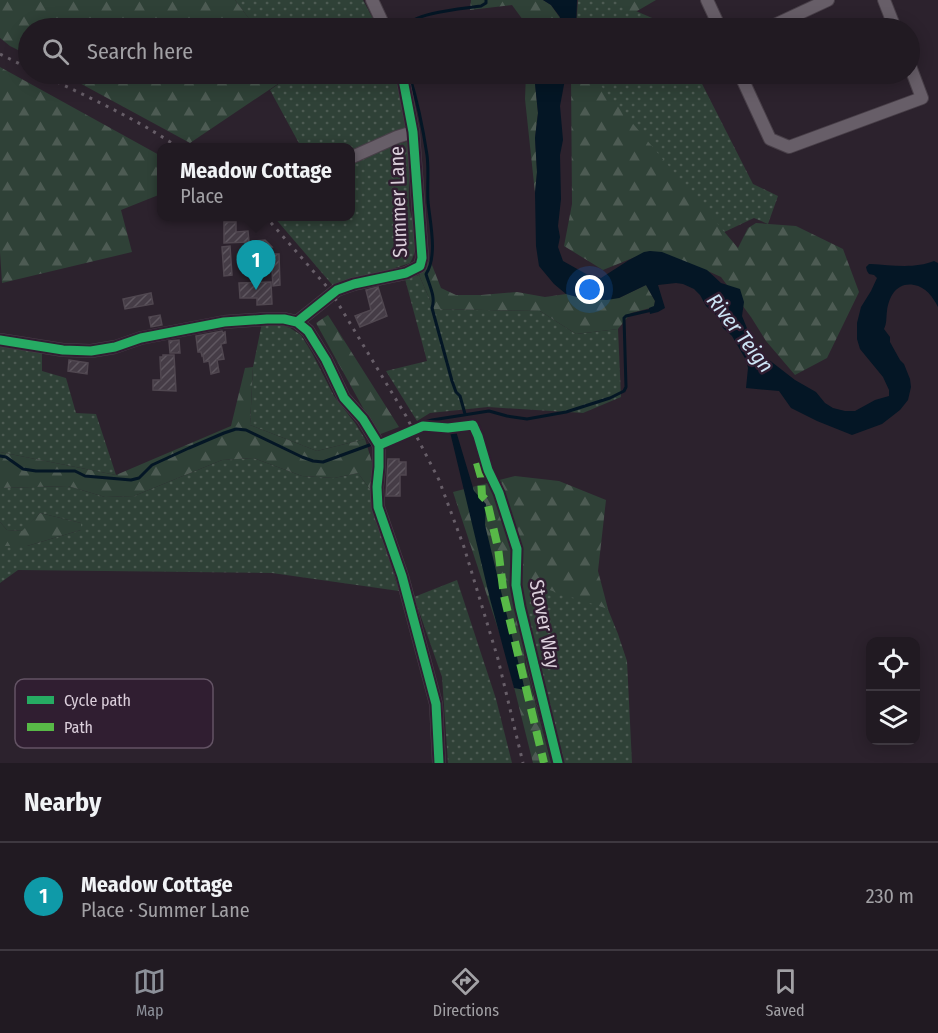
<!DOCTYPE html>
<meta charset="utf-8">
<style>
body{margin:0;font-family:"Fira Sans Condensed",sans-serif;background:#29232a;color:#f1f3f6}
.controls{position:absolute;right:18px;bottom:18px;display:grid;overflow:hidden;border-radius:12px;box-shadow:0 3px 15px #0003}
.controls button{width:54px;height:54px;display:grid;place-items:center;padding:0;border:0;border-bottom:2px solid #3e3840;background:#211a22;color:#f1f3f6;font:30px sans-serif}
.you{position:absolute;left:590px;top:290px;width:21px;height:21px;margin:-15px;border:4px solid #fff;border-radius:50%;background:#1a73e8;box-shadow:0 0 0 9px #1a73e833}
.badge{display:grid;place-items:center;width:39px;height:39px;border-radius:50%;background:#8c9099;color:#fff;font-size:20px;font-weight:700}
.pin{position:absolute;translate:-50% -50px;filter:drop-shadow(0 2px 3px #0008)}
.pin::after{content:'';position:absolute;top:32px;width:21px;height:18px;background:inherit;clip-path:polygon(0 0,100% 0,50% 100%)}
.popup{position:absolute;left:157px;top:143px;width:198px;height:78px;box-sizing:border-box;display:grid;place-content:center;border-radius:12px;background:#211a22;filter:drop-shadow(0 2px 4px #0005);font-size:20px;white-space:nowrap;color:#a2a1a5}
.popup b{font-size:22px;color:#f1f3f6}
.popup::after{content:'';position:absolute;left:50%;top:100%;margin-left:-12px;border:12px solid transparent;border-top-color:#211a22}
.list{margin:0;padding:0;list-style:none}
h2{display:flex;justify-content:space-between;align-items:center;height:78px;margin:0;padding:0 24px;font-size:26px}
h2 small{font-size:20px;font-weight:400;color:#a2a1a5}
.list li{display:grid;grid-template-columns:39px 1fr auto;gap:18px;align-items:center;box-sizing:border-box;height:108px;padding:0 24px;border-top:2px solid #3e3840}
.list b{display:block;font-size:22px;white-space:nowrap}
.list p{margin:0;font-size:20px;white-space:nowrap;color:#a2a1a5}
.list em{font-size:20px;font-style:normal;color:#a2a1a5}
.icon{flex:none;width:33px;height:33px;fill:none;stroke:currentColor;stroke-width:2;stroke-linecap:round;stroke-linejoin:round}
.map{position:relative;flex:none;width:938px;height:763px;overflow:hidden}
.search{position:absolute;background:#211a22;box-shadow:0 3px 15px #0003;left:18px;right:18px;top:18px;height:66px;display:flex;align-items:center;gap:15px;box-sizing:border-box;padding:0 21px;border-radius:33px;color:#a2a1a5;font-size:22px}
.sheet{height:186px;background:#211a22}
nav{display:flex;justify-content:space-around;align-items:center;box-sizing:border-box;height:84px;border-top:2px solid #3e3840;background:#211a22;font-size:16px;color:#a2a1a5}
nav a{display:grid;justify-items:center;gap:3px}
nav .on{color:#8c9099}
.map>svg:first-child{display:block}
.green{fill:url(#green-dots)}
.forest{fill:url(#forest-firs)}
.water{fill:#041625}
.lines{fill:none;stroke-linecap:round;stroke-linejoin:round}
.stream{stroke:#041625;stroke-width:3}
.building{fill:url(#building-hatch);stroke:#504750;stroke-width:1.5}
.minor-casing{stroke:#483f48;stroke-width:14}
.minor{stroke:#675e68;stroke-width:12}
.rail{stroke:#675e68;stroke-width:3;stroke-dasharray:3 6;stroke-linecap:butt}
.quiet{stroke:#58b947;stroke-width:8;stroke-dasharray:15 8;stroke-linecap:butt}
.cycleway-casing{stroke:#301e31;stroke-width:13}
.cycleway{stroke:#26ab63;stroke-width:9}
.labels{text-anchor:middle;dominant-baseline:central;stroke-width:5;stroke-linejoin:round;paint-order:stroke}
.street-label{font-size:20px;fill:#dbcfdb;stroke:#301e31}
.water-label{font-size:21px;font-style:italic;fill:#cde5f6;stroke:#301e31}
.key{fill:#301e31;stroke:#635364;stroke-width:1.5}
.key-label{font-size:16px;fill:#dbcfdb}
</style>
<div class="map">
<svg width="938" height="763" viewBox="0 0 938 763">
<defs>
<pattern id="green-dots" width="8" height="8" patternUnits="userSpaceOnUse" patternTransform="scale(1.5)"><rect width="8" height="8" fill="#2f4137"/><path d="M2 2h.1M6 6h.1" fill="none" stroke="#4d5b53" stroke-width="1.8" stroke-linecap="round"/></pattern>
<pattern id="forest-firs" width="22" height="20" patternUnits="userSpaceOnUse" patternTransform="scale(1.5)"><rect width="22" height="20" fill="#2f4137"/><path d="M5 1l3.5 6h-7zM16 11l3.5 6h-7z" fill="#4d5b53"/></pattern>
<pattern id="building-hatch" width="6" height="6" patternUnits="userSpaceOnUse" patternTransform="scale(1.5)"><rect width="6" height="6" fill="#453c46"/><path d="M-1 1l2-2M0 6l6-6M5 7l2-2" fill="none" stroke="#5f5760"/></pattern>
</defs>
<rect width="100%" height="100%" fill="#2c222d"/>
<!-- green -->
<path class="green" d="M235,0H363L378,28H256Z
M578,0H626L636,11L666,24L669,28H576Z
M289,74H396L406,128L351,153L350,148L301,147L270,90L290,76Z
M574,74H697L753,184L778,196L768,224L754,218L701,243Z
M407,142C411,164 408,182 409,203C409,211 413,218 414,226C417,240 417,251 410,263L335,288L274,217L350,216L351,162L393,144Z
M419,275L434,309L540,311L576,334L618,329L621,397L583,413L488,407L430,413L417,421L386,371L427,361L405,279Z
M262,323L278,324L290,328L301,335L312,353L334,396L355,423L365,439L317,451L250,425L253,367Z
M0,346L42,353V371L66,378L76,413L96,414L116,475L0,452Z
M253,458L302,476L334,478L358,473L372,492L373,507L399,591L272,573L18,570L0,583V546H27L81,530V523L40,513L23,531L7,530L0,522V488L68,486L105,497L134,496L222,460Z
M457,580L496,699L512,763H448L442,677L414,597Z
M527,581L607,607L618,634L627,661L632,763H552L526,663L525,651Z"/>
<!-- forest -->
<path class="forest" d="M0,0H235L256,28H28V55L10,46L0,38Z
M471,0H543L551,5L560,18L558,26L556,28H551L544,24L542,28H524L523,20L512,5L470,10Z
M621,0H656L632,14Z
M0,67L161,156V194L121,210L132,252L2,283L0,252Z
M63,74H289L291,75L190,143Z
M526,74H534L538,113L535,138L537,172L535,193L525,99Z
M571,74H591L738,248L748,228L756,223L796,226L843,249L859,292L827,358L795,375L766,341L751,317L721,277L710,272L650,251L603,270L564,246L572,204Z
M245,252L261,260L260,266L258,269L243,270L239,268L236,255L237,253Z
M430,260L441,288L456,295H481L517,292L545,297L566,294L585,299L619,298L646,285L655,301L654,307L631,313L618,329L576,334L540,311L434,309L419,275Z
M328,315L399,427L378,435L316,323Z
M253,367L250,425L317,451L365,439L372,462V492L358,473L334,478L302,476L253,458L222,460L134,496L105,497L68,486L0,488V452L116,475L231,426L245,368Z
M515,476L559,481L606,500L598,571L608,609L528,583L524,651L525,663L551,763H533L504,647L453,492Z
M40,513L81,523V530L27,546H0V522L7,530L22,531Z"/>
<!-- water -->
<path class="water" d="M543,0H577L576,28H556L558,26L560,17L551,5Z
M534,74H566L560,106L563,140L560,155L561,199L558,226L560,237L558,247L563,261L588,275L601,278L629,260L644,252L650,251L662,252L707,270L721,283L740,289L744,302L742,316L753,343L760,353L795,380L816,392L825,403L833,408L845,411H855L875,400L889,396V390L883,377L860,349L857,339V323L861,307L871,291L877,278L874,275L869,274L867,271L866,267L869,264H871C891,265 915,269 934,261L938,263V307C933,297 926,287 914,285C897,282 889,296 887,311C886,318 887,323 884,329L890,337V342L900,360L904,364L910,379L911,387L908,400L900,410L882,424L852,435L817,421L791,408L779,391L746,388L748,368L746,360L732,336L723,328L719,318L706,306L700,295L694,289L683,284L676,283L658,285L665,308L658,312L650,314L649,308L654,306L655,301L646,285L619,298L607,300L585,299L566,294L554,284L539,266L536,246L535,193L537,172L535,138L538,113Z
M456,431L474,491L486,504L485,525L525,690L514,688L490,599L450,432Z"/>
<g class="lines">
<!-- stream -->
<path class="stream" d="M403,28C415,12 461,9 481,6L486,3V0
M409,74C417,100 423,128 427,155C429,170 427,186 428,202C430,222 438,256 426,274C429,285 436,297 432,308L452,381L456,392L460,396L465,414
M381,440L418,424L432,420L489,411L507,416L527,419L566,412L610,398L624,391L626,387L624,318L626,316L652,310
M0,456L6,457L23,469L36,471H75L85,476L131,480L139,478L152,465L189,448L224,433L236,429L246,430L302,457L313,461L323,462L375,443"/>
</g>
<!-- building -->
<path class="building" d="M224,222H236V232L248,231L249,242L224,243Z
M265,240L272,247L254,249L253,241Z
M230,246L232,275L224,276L222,247Z
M271,254H279L280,285L273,286Z
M271,282L272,304L257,305V298H240L239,283Z
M378,287L387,316L360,327L355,316L371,310L366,290Z
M151,293L153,304L125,309L123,299Z
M160,315L162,325L151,327L149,317Z
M222,331L223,333L225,332L226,343L221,344L224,359L217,360L219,372L211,374L209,361L204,362L203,355L202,356L201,352H198L196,336Z
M179,340L180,353H170L169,341Z
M163,355H174L176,391L153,390V380H161L160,357H163Z
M69,360L88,363L87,374L68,371Z
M388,459H399V462H406V475H400V496H386Z"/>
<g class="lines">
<!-- minor casing -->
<g class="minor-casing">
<path id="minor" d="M372,0L385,28
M707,0L720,28
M884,0L895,28
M768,28L828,0
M740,74L770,139L789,147L922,98L910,66
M350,158L397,137L413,132
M297,322L337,290L354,284L406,273L420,266L422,258L413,132L402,74
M0,340L63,350L91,351L115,347L141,338L224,322L267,319H284L297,322L308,331L326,360L344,398L363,419L379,445V467L377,487L378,507L402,576L436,704L439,763"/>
</g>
<!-- minor -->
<use href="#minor" class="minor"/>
<!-- rail -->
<path class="rail" d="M0,54L28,68
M41,74C87,97 136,118 179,148
M265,216L329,289L339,305L406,416L439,480L464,547L498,659L523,763"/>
<!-- quiet -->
<path class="quiet" d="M477,463L481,477L482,496L487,501L498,548L504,596L544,763"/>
<!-- cycleway casing -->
<g class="cycleway-casing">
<path id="cycleway" d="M297,322L337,290L354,284L406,273L420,266L422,258L413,132L402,74
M0,340L63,350L91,351L115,347L141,338L224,322L267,319H284L297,322L308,331L326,360L344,398L363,419L379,445V467L377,487L378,507L402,576L436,704L439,763
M379,445L423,426L448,428L473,425L478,436L488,470L499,493L517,549L516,585L520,607L558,763"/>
</g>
<!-- cycleway -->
<use href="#cycleway" class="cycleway"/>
</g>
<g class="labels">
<!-- street labels -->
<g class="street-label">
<text transform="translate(398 202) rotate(-92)">Summer Lane</text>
<text transform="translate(545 624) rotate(79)">Stover Way</text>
</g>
<!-- water labels -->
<g class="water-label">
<text transform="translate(740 333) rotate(52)">River Teign</text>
</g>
</g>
<!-- legend -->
<rect x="15" y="679" width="198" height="69" rx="9" class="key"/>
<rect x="27" y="696" width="27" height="8" fill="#26ab63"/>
<rect x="27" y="723" width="27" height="8" fill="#58b947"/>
<g class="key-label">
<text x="64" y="706">Cycle path</text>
<text x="64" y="733">Path</text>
</g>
</svg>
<div class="controls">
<button><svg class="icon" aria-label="locate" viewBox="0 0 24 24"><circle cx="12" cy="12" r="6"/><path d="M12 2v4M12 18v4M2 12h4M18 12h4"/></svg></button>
<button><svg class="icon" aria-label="layers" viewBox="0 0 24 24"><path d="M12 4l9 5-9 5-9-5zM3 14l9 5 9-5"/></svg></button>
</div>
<div class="you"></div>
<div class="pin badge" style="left:256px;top:290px;background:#0f9aa8">1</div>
<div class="popup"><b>Meadow Cottage</b>Place</div>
<div class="search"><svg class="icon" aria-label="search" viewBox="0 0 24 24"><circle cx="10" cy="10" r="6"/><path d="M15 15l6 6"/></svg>Search here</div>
</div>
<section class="sheet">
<h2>Nearby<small></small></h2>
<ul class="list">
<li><span class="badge" style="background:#0f9aa8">1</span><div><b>Meadow Cottage</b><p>Place · Summer Lane</p></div><em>230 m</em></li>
</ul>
</section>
<nav>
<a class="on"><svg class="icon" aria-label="map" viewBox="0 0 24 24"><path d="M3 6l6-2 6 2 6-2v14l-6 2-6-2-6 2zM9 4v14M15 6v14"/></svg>Map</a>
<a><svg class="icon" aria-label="directions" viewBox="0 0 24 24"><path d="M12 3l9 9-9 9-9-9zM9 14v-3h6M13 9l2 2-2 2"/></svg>Directions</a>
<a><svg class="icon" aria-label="saved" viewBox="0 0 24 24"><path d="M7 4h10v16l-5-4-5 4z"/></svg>Saved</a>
</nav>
